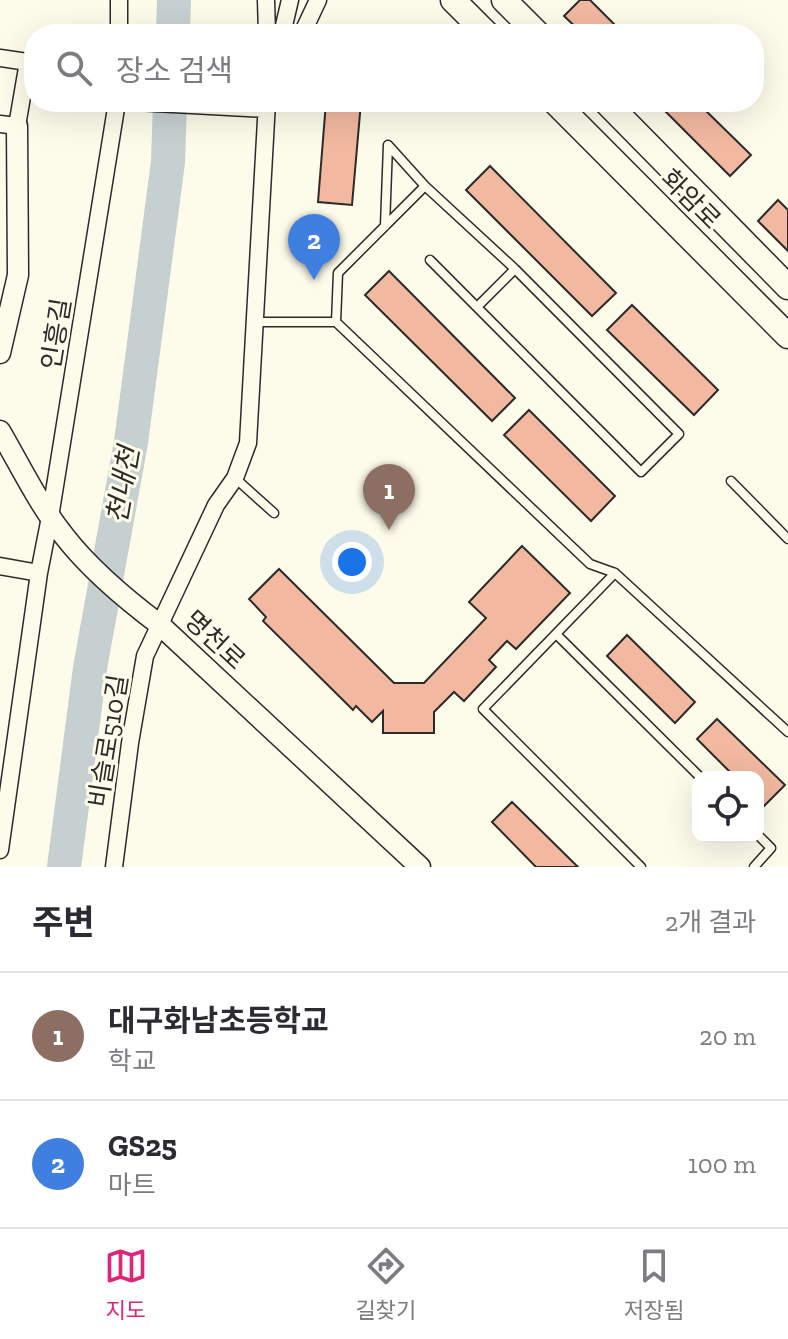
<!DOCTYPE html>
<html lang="ko">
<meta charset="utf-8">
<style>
body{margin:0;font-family:"Zilla Slab","Noto Sans KR",serif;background:#f7f7f7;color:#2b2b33}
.controls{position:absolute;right:24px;bottom:24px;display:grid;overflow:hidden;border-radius:16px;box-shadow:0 8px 32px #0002}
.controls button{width:72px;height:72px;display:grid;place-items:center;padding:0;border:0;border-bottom:2px solid #e1e1e2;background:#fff;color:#2b2b33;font:40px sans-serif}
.you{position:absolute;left:352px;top:562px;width:28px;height:28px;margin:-20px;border:6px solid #fff;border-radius:50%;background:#1a73e8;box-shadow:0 0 0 12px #1a73e833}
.badge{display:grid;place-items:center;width:52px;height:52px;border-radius:50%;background:#db2777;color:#fff;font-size:26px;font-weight:700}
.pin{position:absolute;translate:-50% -66px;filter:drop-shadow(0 2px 4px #0008)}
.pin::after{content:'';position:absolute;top:42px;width:28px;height:24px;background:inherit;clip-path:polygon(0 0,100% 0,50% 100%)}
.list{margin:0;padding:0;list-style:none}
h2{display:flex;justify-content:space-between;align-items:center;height:104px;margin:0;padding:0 32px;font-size:34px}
h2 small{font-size:26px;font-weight:400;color:#7c7c81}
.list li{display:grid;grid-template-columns:52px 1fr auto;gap:24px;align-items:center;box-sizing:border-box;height:128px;padding:0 32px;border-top:2px solid #e1e1e2}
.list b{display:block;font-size:30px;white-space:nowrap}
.list p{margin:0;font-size:26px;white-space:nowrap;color:#7c7c81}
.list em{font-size:26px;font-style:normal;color:#7c7c81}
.icon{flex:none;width:44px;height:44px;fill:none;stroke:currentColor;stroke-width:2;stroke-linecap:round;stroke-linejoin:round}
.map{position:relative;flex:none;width:788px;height:867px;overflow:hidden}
.search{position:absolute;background:#fff;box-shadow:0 8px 32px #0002;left:24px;right:24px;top:24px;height:88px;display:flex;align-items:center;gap:20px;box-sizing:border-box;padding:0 28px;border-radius:32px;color:#7c7c81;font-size:30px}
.sheet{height:360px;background:#fff}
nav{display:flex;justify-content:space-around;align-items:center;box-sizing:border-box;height:112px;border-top:2px solid #e1e1e2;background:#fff;font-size:22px;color:#7c7c81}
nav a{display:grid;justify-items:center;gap:4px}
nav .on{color:#db2777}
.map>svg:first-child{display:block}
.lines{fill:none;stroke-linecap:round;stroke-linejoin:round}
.river{stroke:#c7d0d0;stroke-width:34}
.building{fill:#f2b8a0;stroke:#2b2b2b;stroke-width:2}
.service-casing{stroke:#2b2b2b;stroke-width:11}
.minor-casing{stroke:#2b2b2b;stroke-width:19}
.tertiary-casing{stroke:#2b2b2b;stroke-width:23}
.secondary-casing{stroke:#2b2b2b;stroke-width:27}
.service{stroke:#fdfbea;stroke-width:8}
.minor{stroke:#fdfbea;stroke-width:16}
.tertiary{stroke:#fdfbea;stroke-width:20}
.secondary{stroke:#fdfbea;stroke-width:24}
.labels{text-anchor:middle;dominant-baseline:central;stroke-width:6;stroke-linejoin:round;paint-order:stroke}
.street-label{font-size:26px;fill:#2b2b2b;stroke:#fdfbea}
.water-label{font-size:28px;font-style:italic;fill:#2b2b2b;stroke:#fdfbea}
</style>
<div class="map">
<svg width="788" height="867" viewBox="0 0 788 867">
<rect width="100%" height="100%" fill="#fdfbea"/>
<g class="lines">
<!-- river -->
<path class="river" d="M173,34L174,0
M64,867L90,668L131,442L168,162L170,102"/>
</g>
<!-- building -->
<path class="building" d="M580,0H590L624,34H583L564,16Z
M326,102H361L352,205L318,202Z
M670,102H697L751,155L730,176L663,109Z
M490,166L616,293L592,316L466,190Z
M778,200L788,210V251L758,221Z
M389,271L515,398L492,421L365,295Z
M632,305L718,390L694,415L607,330Z
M529,410L615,496L591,521L504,435Z
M522,546L570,593L516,649L507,641L489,660L496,667L464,701L454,692L434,712V733H383V711L372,722L356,706L353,710L263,621L266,617L249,599L279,569L394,683H424L486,618L469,602Z
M627,635L695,702L675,723L607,656Z
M717,719L785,785L764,806L758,800V777H735L697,739Z
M512,802L578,867H536L492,822Z"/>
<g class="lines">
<!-- service casing -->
<g class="service-casing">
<path id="service" d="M385,226L388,145L425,186L515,269L679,434L641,472L430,260
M477,307L515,269
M253,322H336L590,564L615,573L788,732
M336,322L338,273L425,186
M235,478L274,513
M731,481L788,539
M615,573L483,709L641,867
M556,634L700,777
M754,867L771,848L758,835"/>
</g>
<!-- minor casing -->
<g class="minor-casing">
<path id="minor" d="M119,0V34
M266,0L267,34
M282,34L290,0
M302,34L318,0
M0,58L34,63
M136,102L266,109
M0,124L17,126L28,62
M0,566L39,573
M0,850L39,573L50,517L117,102
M114,867L130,743L145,656L216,505L235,478L248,443L267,102"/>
</g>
<!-- tertiary casing -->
<g class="tertiary-casing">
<path id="tertiary" d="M0,353L18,275L17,126
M0,431C21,467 39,505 65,537C90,569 128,601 160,625L420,867"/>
</g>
<!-- secondary casing -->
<g class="secondary-casing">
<path id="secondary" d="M453,0L487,34
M504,0L538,34
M555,102L788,336
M606,102L788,287"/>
</g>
<!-- service -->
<use href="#service" class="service"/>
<!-- minor -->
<use href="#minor" class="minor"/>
<!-- tertiary -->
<use href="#tertiary" class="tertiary"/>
<!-- secondary -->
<use href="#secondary" class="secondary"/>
</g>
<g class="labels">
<!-- street labels -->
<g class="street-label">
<text transform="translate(691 199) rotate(45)">화암로</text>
<text transform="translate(56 334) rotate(-81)">인흥길</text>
<text transform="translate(215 640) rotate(43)">명천로</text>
<text transform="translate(108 741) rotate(-81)">비슬로510길</text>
</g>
<!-- water labels -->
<g class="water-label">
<text transform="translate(123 485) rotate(-80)">천내천</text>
</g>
</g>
</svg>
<div class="controls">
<button><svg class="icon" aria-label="locate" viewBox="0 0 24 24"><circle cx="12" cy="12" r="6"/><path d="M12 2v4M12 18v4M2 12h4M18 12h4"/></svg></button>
</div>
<div class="you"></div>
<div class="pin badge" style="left:389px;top:530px;background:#8d6e63">1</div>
<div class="pin badge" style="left:314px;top:280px;background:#3f7fe0">2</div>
<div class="search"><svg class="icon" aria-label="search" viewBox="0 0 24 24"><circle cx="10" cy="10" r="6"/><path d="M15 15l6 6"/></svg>장소 검색</div>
</div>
<section class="sheet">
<h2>주변<small>2개 결과</small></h2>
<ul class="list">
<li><span class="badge" style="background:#8d6e63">1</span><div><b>대구화남초등학교</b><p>학교</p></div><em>20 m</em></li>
<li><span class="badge" style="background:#3f7fe0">2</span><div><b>GS25</b><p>마트</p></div><em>100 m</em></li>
</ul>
</section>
<nav>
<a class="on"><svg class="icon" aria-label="map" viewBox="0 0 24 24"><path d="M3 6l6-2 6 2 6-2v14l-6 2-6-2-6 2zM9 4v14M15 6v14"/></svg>지도</a>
<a><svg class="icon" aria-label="directions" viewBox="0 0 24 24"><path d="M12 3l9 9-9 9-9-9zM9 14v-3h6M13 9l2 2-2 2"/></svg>길찾기</a>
<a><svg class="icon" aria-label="saved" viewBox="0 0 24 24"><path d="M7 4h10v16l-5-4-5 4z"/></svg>저장됨</a>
</nav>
